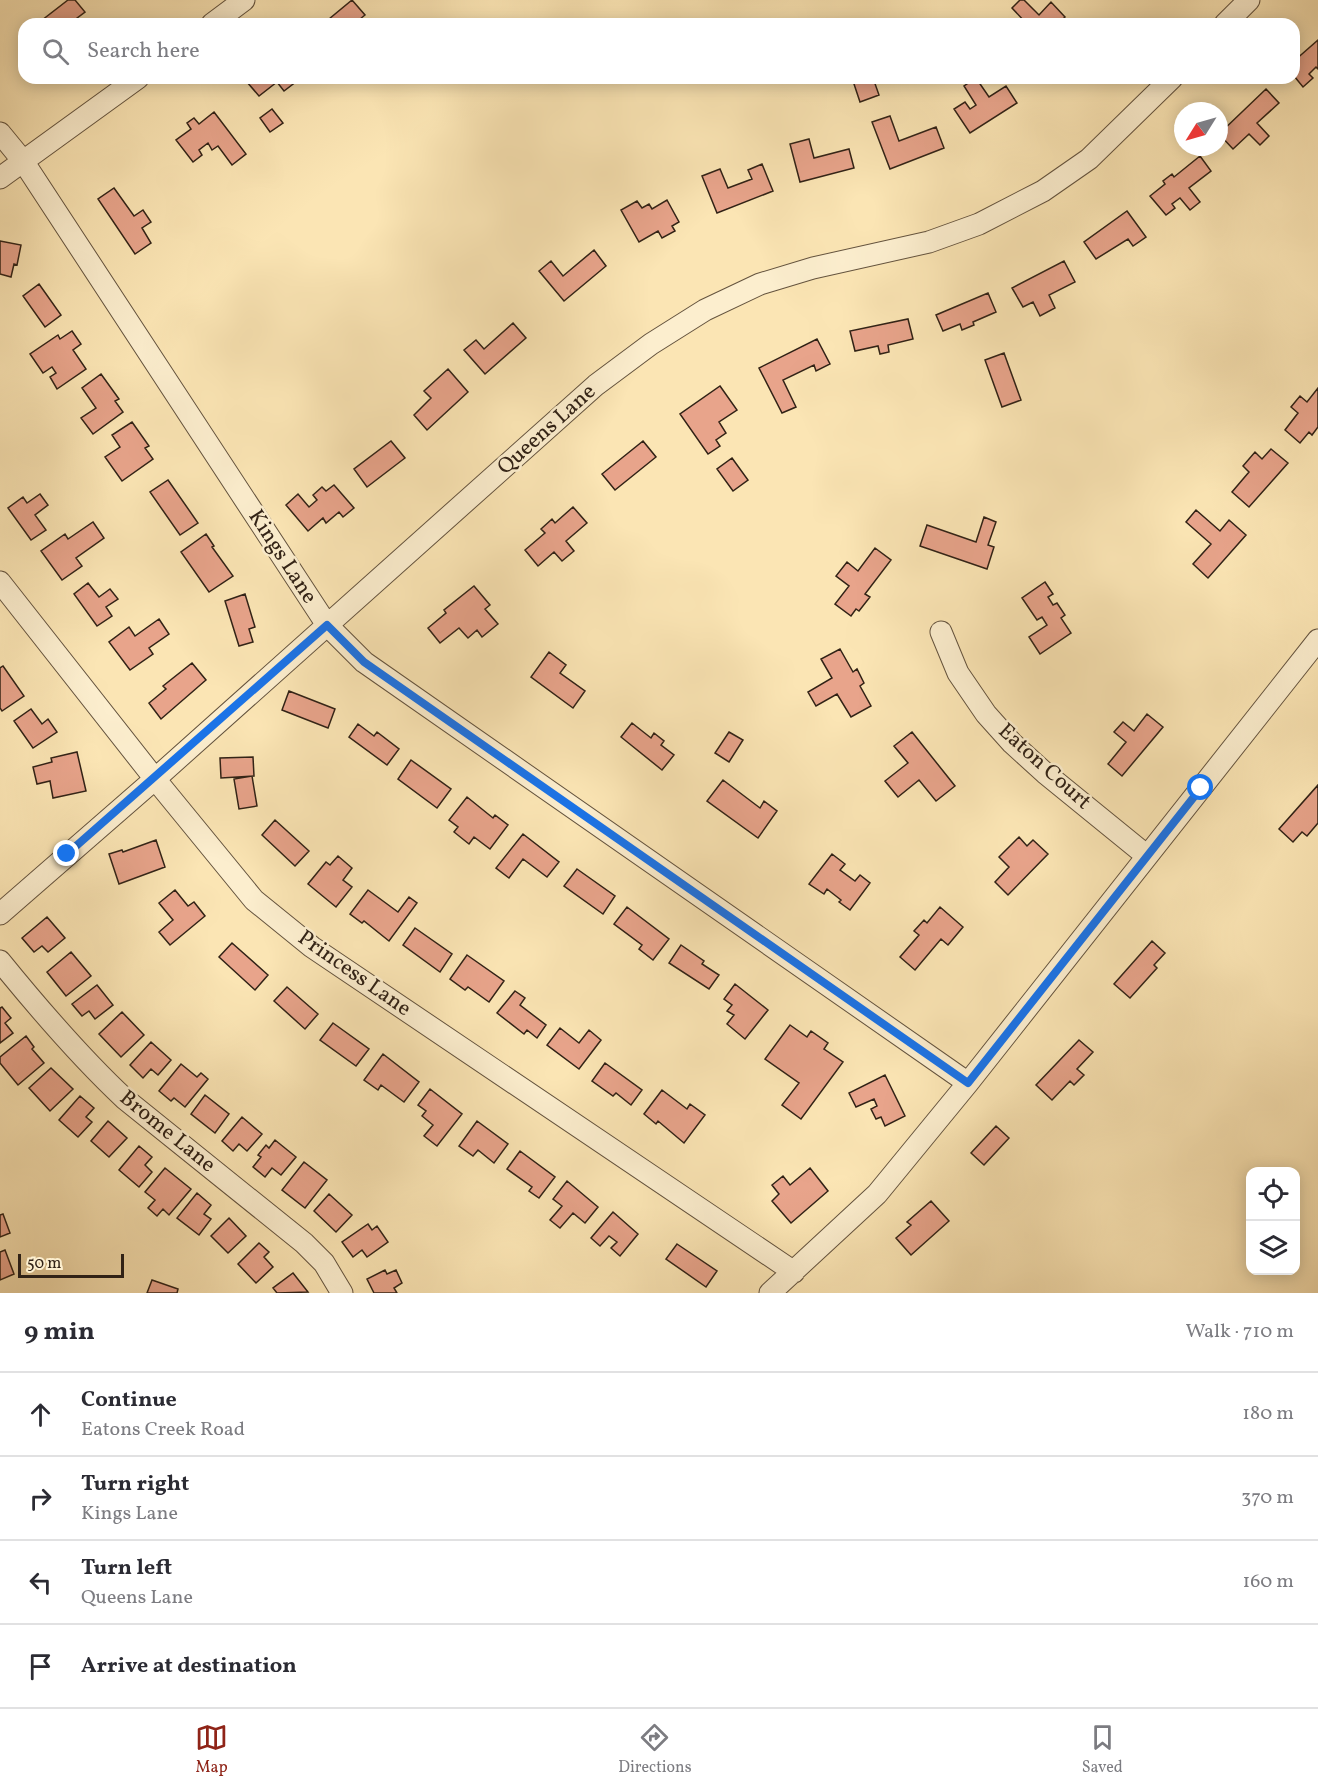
<!DOCTYPE html>
<meta charset="utf-8">
<style>
body{margin:0;font-family:Vollkorn,serif;background:#f2f2f3;color:#2b2b33}
.controls{position:absolute;right:18px;bottom:18px;display:grid;overflow:hidden;border-radius:12px;box-shadow:0 3px 15px #0003}
.controls button{width:54px;height:54px;display:grid;place-items:center;padding:0;border:0;border-bottom:2px solid #e1e1e2;background:#fff;color:#2b2b33;font:30px sans-serif}
.compass{position:absolute;left:1174px;top:102px;width:54px;height:54px;border-radius:50%;background:#fff;box-shadow:0 3px 15px #0003;rotate:233deg}
.scale{position:absolute;left:18px;bottom:15px;width:106px;box-sizing:border-box;padding-left:6px;border:3px solid #312216;border-top:0;font-size:16px;line-height:21px;white-space:nowrap;color:#312216;-webkit-text-stroke:4px #fceece;paint-order:stroke}
.stop{position:absolute;width:18px;height:18px;margin:-14px;border:4px solid #1a73e8;border-radius:50%;background:#fff}
.stop.end{background:#1a73e8;border-color:#fff;box-shadow:0 2px 6px #0008}
.list{margin:0;padding:0;list-style:none}
h2{display:flex;justify-content:space-between;align-items:center;height:78px;margin:0;padding:0 24px;font-size:26px}
h2 small{font-size:20px;font-weight:400;color:#7c7c81}
.list li{display:grid;grid-template-columns:39px 1fr auto;gap:18px;align-items:center;box-sizing:border-box;height:84px;padding:0 24px;border-top:2px solid #e1e1e2}
.list b{display:block;font-size:22px;white-space:nowrap}
.list p{margin:0;font-size:20px;white-space:nowrap;color:#7c7c81}
.list em{font-size:20px;font-style:normal;color:#7c7c81}
.icon{flex:none;width:33px;height:33px;fill:none;stroke:currentColor;stroke-width:2;stroke-linecap:round;stroke-linejoin:round}
.map{position:relative;flex:none;width:1318px;height:1293px;overflow:hidden}
.search{position:absolute;background:#fff;box-shadow:0 3px 15px #0003;left:18px;right:18px;top:18px;height:66px;display:flex;align-items:center;gap:15px;box-sizing:border-box;padding:0 21px;border-radius:18px;color:#7c7c81;font-size:22px}
.sheet{height:414px;background:#fff}
nav{display:flex;justify-content:space-around;align-items:center;box-sizing:border-box;height:84px;border-top:2px solid #e1e1e2;background:#fff;font-size:16px;color:#7c7c81}
nav a{display:grid;justify-items:center;gap:3px}
nav .on{color:#8f2418}
.map>svg:first-child{display:block}
.building{fill:#e8a48b;stroke:#312216;stroke-width:1.5}
.lines{fill:none;stroke-linecap:round;stroke-linejoin:round}
.minor-casing{stroke:#64533e;stroke-width:23}
.minor{stroke:#fceece;stroke-width:21}
.route{stroke:#1a73e8;stroke-width:8}
.labels{text-anchor:middle;dominant-baseline:central;stroke-width:5;stroke-linejoin:round;paint-order:stroke}
.street-label{font-size:22px;fill:#312216;stroke:#fceece}
</style>
<div class="map">
<svg width="1318" height="1293" viewBox="0 0 1318 1293">
<rect width="100%" height="100%" fill="#fbe5b4"/>
<filter id="stains"><feTurbulence type="fractalNoise" baseFrequency=".00333" numOctaves="4"/><feColorMatrix values="0 0 0 0 .2 0 0 0 0 .09 0 0 0 0 .02 0 0 0 .5 -.17"/></filter>
<radialGradient id="worn" r=".72"><stop offset=".6" stop-color="#630" stop-opacity="0"/><stop offset="1" stop-color="#630" stop-opacity=".3"/></radialGradient>
<!-- building -->
<path class="building" d="M68,0H75L85,12L69,24H37Z
M352,0L365,15L354,24H323Z
M1020,0H1024L1039,15L1051,2L1065,17L1058,24H1027L1012,8Z
M1318,40V69L1316,67L1309,74L1313,78L1303,87L1294,76V61Z
M252,78H301L284,91L277,82L259,96L247,82Z
M852,78H873L879,95L860,102Z
M976,78L989,97L1006,86L1017,103L970,133L954,109L965,102L970,109L976,105L964,86Z
M1266,89L1279,103L1257,123L1269,136L1260,145L1249,134L1233,149L1219,134Z
M272,109L283,123L270,132L260,118Z
M214,112L246,154L232,165L218,146L212,150L208,143L199,150L202,155L193,162L176,140L191,129L187,123L194,118L199,124Z
M890,116L899,141L936,127L944,148L890,169L872,122Z
M809,139L814,158L849,149L854,168L800,182L790,144Z
M1200,156L1211,171L1189,188L1200,202L1190,210L1180,198L1172,204L1175,208L1166,215L1150,196L1165,184L1163,181L1172,174L1174,177Z
M762,164L773,191L717,213L702,176L720,169L728,188L752,179L748,170Z
M114,188L134,216L143,210L151,222L142,228L151,243L135,254L98,199Z
M667,200L679,222L672,226L675,231L662,238L658,231L639,242L621,210L637,201L642,208L649,204L652,209Z
M1127,211L1146,237L1133,246L1128,239L1096,259L1084,242Z
M0,241L21,245L17,265L14,264L11,277L0,274Z
M594,250L606,266L564,301L539,271L551,261L563,276Z
M1064,261L1075,282L1049,295L1055,308L1040,316L1033,302L1023,307L1012,288Z
M39,284L61,315L45,327L23,296Z
M988,293L996,312L973,322L974,325L962,330L960,324L943,331L936,315Z
M908,319L913,339L888,345L889,352L880,354L878,346L855,351L850,331Z
M513,323L526,338L485,374L464,350L476,340L484,349Z
M72,331L81,344L73,350L86,369L57,389L50,377L56,373L52,367L43,373L30,354L58,335L60,339Z
M817,339L830,364L816,371L814,365L783,380L796,407L782,413L759,368Z
M1004,353L1021,400L1002,407L985,360Z
M448,369L468,392L427,430L414,415L431,398L424,391Z
M101,374L119,399L115,401L123,412L93,434L81,418L96,408L82,388Z
M720,386L737,410L719,422L726,433L716,440L720,446L708,454L680,414Z
M1318,388V427L1312,435L1309,432L1300,443L1285,430L1298,413L1291,407L1300,396L1307,402Z
M132,422L149,446L145,448L153,459L122,481L105,457L120,447L112,435Z
M391,441L405,458L367,487L354,469Z
M643,441L656,457L615,490L602,474Z
M1271,449L1288,463L1249,507L1232,492L1249,472L1243,466L1255,452L1262,459Z
M732,458L748,480L733,491L717,469Z
M168,480L198,523L180,535L150,492Z
M334,485L354,508L343,517L339,512L326,523L323,518L308,531L286,505L298,494L309,507L317,500L313,495L322,487L326,491Z
M40,494L48,505L35,515L46,530L31,540L8,508L23,497L27,503Z
M573,507L587,523L566,541L574,551L562,561L554,552L538,566L525,550L545,533L541,529L552,519L555,523Z
M1196,510L1220,531L1229,520L1246,535L1208,578L1193,564L1211,544L1186,522Z
M984,517L996,522L988,545L994,547L987,569L920,546L927,525L976,542Z
M93,522L104,538L76,558L82,566L62,580L41,551L65,534L68,539Z
M206,534L214,546L212,547L233,576L209,592L181,552Z
M875,548L891,560L865,594L870,597L859,611L856,609L851,616L835,604L849,586L836,576L847,562L858,571Z
M1045,582L1053,594L1048,597L1053,605L1057,603L1065,615L1061,618L1071,633L1040,654L1029,637L1047,625L1042,617L1037,620L1022,598Z
M88,583L99,597L110,589L118,599L106,607L112,616L97,626L74,594Z
M474,586L490,605L485,609L498,624L482,637L477,630L468,638L459,628L440,643L428,628L446,613L444,610Z
M245,594L255,627L249,629L253,642L239,646L225,601Z
M159,619L169,634L149,648L153,654L130,670L109,642L129,627L135,636Z
M840,649L853,672L857,669L864,683L860,686L871,706L851,717L837,694L816,706L808,692L832,678L821,659Z
M549,652L566,665L560,673L585,691L573,708L531,677Z
M192,663L206,680L161,719L149,703L166,689L163,686Z
M3,666L24,696L2,711L0,708V668Z
M289,691L335,709L328,728L282,710Z
M31,709L42,724L48,719L57,732L33,748L14,721Z
M1147,714L1163,727L1122,776L1108,764L1126,742L1114,732L1123,722L1134,731Z
M632,723L651,738L654,733L664,741L661,745L674,755L662,770L621,737Z
M358,724L374,736L377,732L399,749L387,765L349,737Z
M729,732L743,740L729,762L715,753Z
M912,732L955,786L936,801L919,780L898,797L885,781L908,763L894,746Z
M77,752L86,791L53,798L50,781L37,784L33,767L52,762L51,758Z
M253,757L254,776L221,778L220,758Z
M411,760L451,789L437,808L398,779Z
M252,776L257,806L239,809L234,779Z
M723,780L760,808L764,801L777,811L758,838L707,801Z
M1318,785V823L1307,836L1302,832L1293,842L1279,829Z
M467,797L493,818L495,815L508,825L490,849L474,837L469,844L454,832L458,827L449,820Z
M275,820L309,851L295,866L262,835Z
M523,834L559,862L547,877L523,859L509,878L496,868Z
M1019,837L1027,846L1033,840L1048,854L1008,895L995,882L1009,867L999,857Z
M156,840L165,867L119,884L109,854L122,850L123,852Z
M832,854L845,864L840,870L855,881L860,875L870,883L850,910L839,902L841,900L827,889L824,894L809,884Z
M338,856L352,868L343,880L352,887L336,907L308,884L326,862L330,865Z
M577,869L615,896L603,914L564,886Z
M175,890L188,906L194,902L205,916L170,945L159,932L173,920L159,903Z
M368,890L398,912L409,897L417,903L389,941L364,921L362,923L350,914Z
M627,907L669,939L653,960L639,949L642,945L614,924Z
M940,907L963,927L948,945L941,939L915,970L900,957L919,935L914,931L924,920L927,923Z
M47,917L65,938L48,952L42,946L34,952L22,938Z
M415,928L452,954L440,972L403,945Z
M1152,941L1165,953L1154,965L1157,968L1130,998L1114,984Z
M232,943L268,975L255,990L219,957Z
M681,945L704,961L702,964L719,975L709,989L669,963Z
M71,952L91,976L66,996L47,972Z
M467,955L504,981L489,1002L468,987L465,990L450,979Z
M735,984L768,1010L745,1039L727,1024L734,1015L727,1011L732,1005L724,999Z
M97,985L113,1005L95,1019L89,1011L82,1016L72,1004Z
M287,987L318,1014L305,1029L274,1001Z
M515,991L525,998L520,1005L546,1025L537,1038L527,1030L524,1034L497,1013Z
M2,1007L11,1018L5,1023L13,1033L0,1043V1008Z
M122,1012L144,1035L121,1057L99,1034Z
M333,1023L369,1049L356,1066L320,1040Z
M790,1025L807,1037L811,1031L828,1043L824,1049L843,1062L801,1119L782,1105L799,1083L765,1059Z
M560,1028L579,1043L589,1030L601,1040L579,1069L547,1045Z
M26,1036L34,1047L32,1049L44,1063L18,1085L0,1063V1057Z
M1079,1040L1093,1052L1077,1069L1084,1075L1074,1085L1070,1081L1052,1100L1036,1085Z
M151,1042L171,1060L158,1075L151,1069L143,1078L130,1065Z
M383,1054L419,1082L404,1102L381,1085L378,1090L364,1080Z
M605,1063L642,1090L631,1105L616,1093L613,1096L592,1081Z
M181,1064L197,1077L201,1073L208,1079L185,1107L174,1098L171,1101L159,1091Z
M51,1068L73,1089L50,1111L29,1088Z
M885,1075L905,1116L885,1126L881,1117L876,1119L871,1109L877,1106L874,1099L856,1107L849,1093Z
M430,1089L462,1114L437,1146L424,1136L433,1125L422,1116L426,1111L418,1105Z
M662,1090L687,1109L690,1104L705,1115L684,1143L658,1121L656,1124L644,1114Z
M205,1095L229,1114L215,1133L191,1114Z
M80,1096L94,1108L86,1117L92,1122L78,1137L59,1120Z
M242,1117L262,1134L247,1151L239,1144L233,1151L222,1141Z
M108,1121L127,1138L109,1157L91,1141Z
M477,1121L508,1144L494,1163L478,1150L473,1156L459,1146Z
M996,1126L1009,1138L984,1165L971,1153Z
M275,1140L296,1157L281,1175L272,1168L265,1177L253,1167L261,1157L258,1155L266,1145L269,1148Z
M139,1146L152,1157L145,1165L152,1172L139,1187L119,1170Z
M520,1151L555,1177L539,1198L529,1191L532,1187L507,1169Z
M304,1162L327,1180L305,1208L282,1190Z
M165,1168L191,1189L169,1215L163,1209L157,1216L148,1208L155,1200L145,1192Z
M810,1168L828,1191L791,1223L772,1201L779,1194L772,1185L783,1176L790,1185Z
M567,1181L598,1207L585,1223L573,1213L560,1228L550,1220L562,1206L553,1199Z
M197,1193L211,1205L204,1214L211,1219L199,1235L177,1218Z
M329,1194L352,1215L336,1232L314,1211Z
M931,1201L949,1221L911,1255L896,1238L911,1225L907,1222Z
M613,1212L638,1234L620,1256L611,1248L617,1242L609,1236L600,1246L591,1238Z
M3,1214L10,1233L0,1237V1215Z
M229,1218L246,1236L228,1253L211,1236Z
M368,1224L372,1230L377,1226L388,1242L367,1257L362,1250L353,1257L342,1242Z
M259,1243L269,1252L264,1257L273,1267L256,1283L238,1264Z
M677,1244L717,1271L706,1287L666,1259Z
M5,1250L14,1274L0,1280V1252Z
M385,1270L387,1274L396,1270L402,1283L394,1288L397,1293H374L367,1279Z
M293,1273L308,1292L277,1293L273,1288Z
M152,1280L178,1289L177,1293H147Z"/>
<g class="lines">
<!-- minor casing -->
<g class="minor-casing">
<path id="minor" d="M212,24L244,0
M1225,24L1249,0
M0,133L23,161L327,625L364,662L968,1083
M0,178L138,78
M0,582L155,779L254,900L312,947L794,1272
M941,632L958,673L986,714L1012,743L1045,773L1147,856
M0,914L155,779L596,385L651,344L705,310L760,284L813,268L929,242L979,224L1043,191L1089,159L1172,78
M0,961C39,1009 79,1056 125,1099L304,1243L324,1263L342,1293
M770,1293L877,1194L968,1083L1318,640"/>
</g>
<!-- minor -->
<use href="#minor" class="minor"/>
</g>
<g class="lines">
<!-- route -->
<path class="route" d="M67,854L327,625L364,662L968,1083L1201,788"/>
</g>
<g class="labels">
<!-- street labels -->
<g class="street-label">
<text transform="translate(547 430) rotate(-42)">Queens Lane</text>
<text transform="translate(282 557) rotate(57)">Kings Lane</text>
<text transform="translate(1044 767) rotate(42)">Eaton Court</text>
<text transform="translate(354 974) rotate(35)">Princess Lane</text>
<text transform="translate(167 1132) rotate(39)">Brome Lane</text>
</g>
</g>
<rect width="100%" height="100%" filter="url(#stains)"/>
<rect width="100%" height="100%" fill="url(#worn)"/>
</svg>
<div class="controls">
<button><svg class="icon" aria-label="locate" viewBox="0 0 24 24"><circle cx="12" cy="12" r="6"/><path d="M12 2v4M12 18v4M2 12h4M18 12h4"/></svg></button>
<button><svg class="icon" aria-label="layers" viewBox="0 0 24 24"><path d="M12 4l9 5-9 5-9-5zM3 14l9 5 9-5"/></svg></button>
</div>
<svg class="compass" viewBox="-18 -18 36 36"><path d="M0-13l5 13h-10z" fill="#e53935"/><path d="M0 13l5-13h-10z" fill="#7c7c81"/></svg>
<div class="scale">50 m</div>
<div class="stop" style="left:1201px;top:788px"></div>
<div class="stop end" style="left:67px;top:854px"></div>
<div class="search"><svg class="icon" aria-label="search" viewBox="0 0 24 24"><circle cx="10" cy="10" r="6"/><path d="M15 15l6 6"/></svg>Search here</div>
</div>
<section class="sheet">
<h2>9 min<small>Walk · 710 m</small></h2>
<ul class="list">
<li><svg class="icon" aria-label="ahead" viewBox="0 0 24 24"><path d="M12 20V5M6 11l6-6 6 6"/></svg><div><b>Continue</b><p>Eatons Creek Road</p></div><em>180 m</em></li>
<li><svg class="icon" aria-label="right" viewBox="0 0 24 24"><path d="M7 20v-9h11M14 6l5 5-5 5"/></svg><div><b>Turn right</b><p>Kings Lane</p></div><em>370 m</em></li>
<li><svg class="icon" aria-label="left" viewBox="0 0 24 24"><path d="M17 20v-9H6M10 6l-5 5 5 5"/></svg><div><b>Turn left</b><p>Queens Lane</p></div><em>160 m</em></li>
<li><svg class="icon" aria-label="arrive" viewBox="0 0 24 24"><path d="M6 21V4h12l-3 4 3 4H6"/></svg><div><b>Arrive at destination</b></div></li>
</ul>
</section>
<nav>
<a class="on"><svg class="icon" aria-label="map" viewBox="0 0 24 24"><path d="M3 6l6-2 6 2 6-2v14l-6 2-6-2-6 2zM9 4v14M15 6v14"/></svg>Map</a>
<a><svg class="icon" aria-label="directions" viewBox="0 0 24 24"><path d="M12 3l9 9-9 9-9-9zM9 14v-3h6M13 9l2 2-2 2"/></svg>Directions</a>
<a><svg class="icon" aria-label="saved" viewBox="0 0 24 24"><path d="M7 4h10v16l-5-4-5 4z"/></svg>Saved</a>
</nav>
